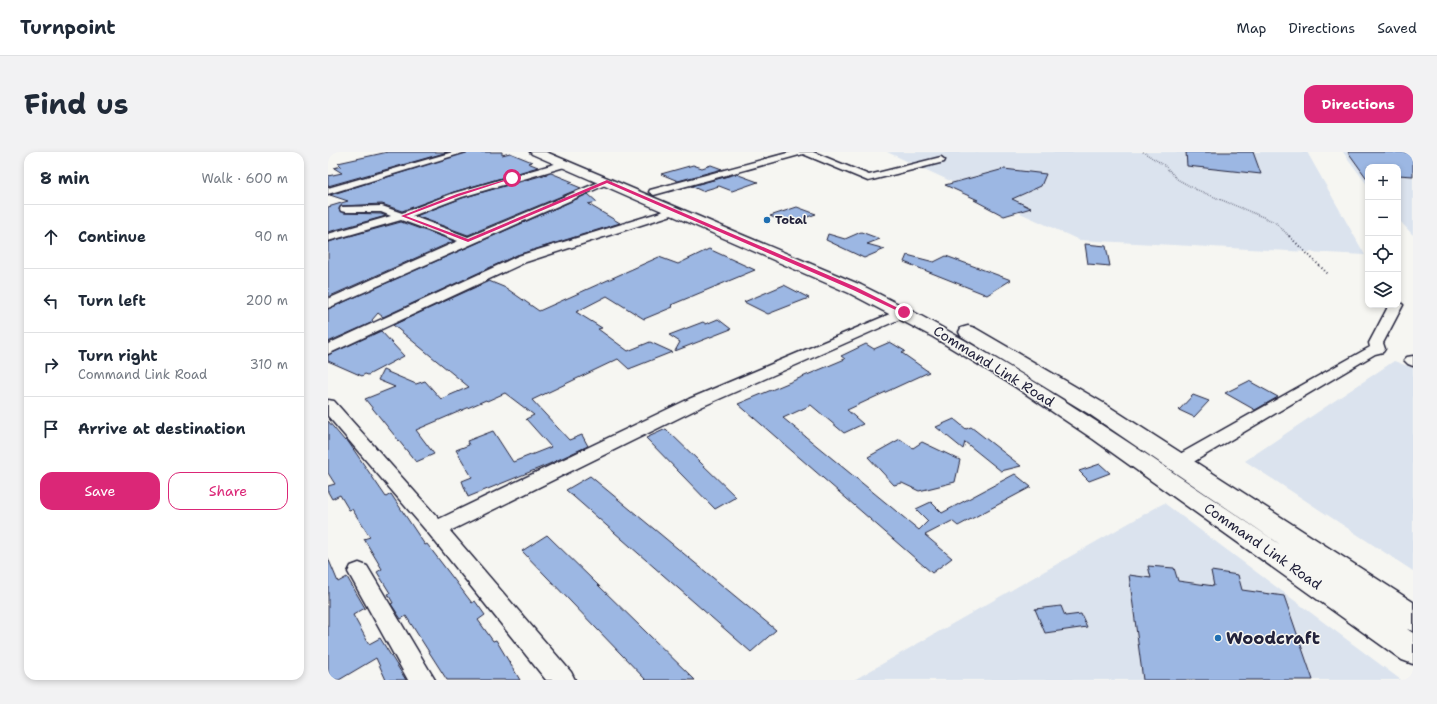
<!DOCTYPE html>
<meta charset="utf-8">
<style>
body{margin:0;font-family:"Shantell Sans",sans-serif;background:#f2f2f3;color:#1f2937}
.controls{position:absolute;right:12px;top:12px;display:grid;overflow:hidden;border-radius:8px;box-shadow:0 2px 6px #0003}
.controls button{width:36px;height:36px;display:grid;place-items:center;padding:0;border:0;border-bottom:1px solid #e0e1e3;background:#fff;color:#1f2937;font:20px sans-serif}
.stop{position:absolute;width:12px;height:12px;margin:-9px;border:3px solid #db2777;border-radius:50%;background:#fff}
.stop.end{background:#db2777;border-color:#fff;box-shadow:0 1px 4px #0008}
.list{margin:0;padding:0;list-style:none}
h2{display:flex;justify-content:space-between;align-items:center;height:52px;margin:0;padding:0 16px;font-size:17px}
h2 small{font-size:13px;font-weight:400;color:#747a83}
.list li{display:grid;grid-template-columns:26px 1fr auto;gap:12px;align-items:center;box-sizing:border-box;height:64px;padding:0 16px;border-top:1px solid #e0e1e3}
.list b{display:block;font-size:15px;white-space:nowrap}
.list p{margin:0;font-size:13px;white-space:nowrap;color:#747a83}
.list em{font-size:13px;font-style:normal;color:#747a83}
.actions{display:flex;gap:8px;padding:12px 16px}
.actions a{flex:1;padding:9px 0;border:1px solid #db2777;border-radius:12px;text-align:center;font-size:14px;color:#db2777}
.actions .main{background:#db2777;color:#fff}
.icon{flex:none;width:22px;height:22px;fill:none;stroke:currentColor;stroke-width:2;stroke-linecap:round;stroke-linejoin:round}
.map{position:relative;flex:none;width:1085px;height:528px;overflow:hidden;border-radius:12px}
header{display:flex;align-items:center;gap:24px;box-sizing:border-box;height:56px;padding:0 20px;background:#fff;border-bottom:1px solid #e0e1e3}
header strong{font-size:19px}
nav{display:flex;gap:22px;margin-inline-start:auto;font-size:14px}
.intro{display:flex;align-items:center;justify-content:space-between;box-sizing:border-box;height:96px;padding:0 24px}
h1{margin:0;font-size:28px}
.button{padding:10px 18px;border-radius:12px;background:#db2777;color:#fff;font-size:14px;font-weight:700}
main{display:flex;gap:24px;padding:0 24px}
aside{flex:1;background:#fff;border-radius:12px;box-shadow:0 2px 6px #0003}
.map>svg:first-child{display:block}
.built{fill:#dbe3ee}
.building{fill:#9cb7e3;stroke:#22223b}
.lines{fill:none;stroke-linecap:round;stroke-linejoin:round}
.street-casing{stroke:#22223b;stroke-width:3}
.primary-casing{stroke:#22223b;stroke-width:3}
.path-far1{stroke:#22223b;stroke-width:1.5;stroke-dasharray:0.5 1.5;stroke-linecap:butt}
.path{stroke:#22223b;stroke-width:2;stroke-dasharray:1 2.5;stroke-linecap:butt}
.street{fill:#f6f6f2;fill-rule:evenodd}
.primary{fill:#f6f6f2;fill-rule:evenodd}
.route{fill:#db2777}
.poi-dot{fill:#1f6fb2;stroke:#f6f6f2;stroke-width:1.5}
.labels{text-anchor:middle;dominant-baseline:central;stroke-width:3;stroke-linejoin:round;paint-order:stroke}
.far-poi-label{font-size:12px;font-weight:bold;fill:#22223b;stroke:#f6f6f2;text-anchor:start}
.street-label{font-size:14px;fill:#22223b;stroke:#f6f6f2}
.near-poi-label{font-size:17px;font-weight:bold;fill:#22223b;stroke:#f6f6f2;text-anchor:start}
</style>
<header>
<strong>Turnpoint</strong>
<nav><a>Map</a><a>Directions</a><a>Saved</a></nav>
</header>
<div class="intro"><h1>Find us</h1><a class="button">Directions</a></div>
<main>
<aside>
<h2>8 min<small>Walk · 600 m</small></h2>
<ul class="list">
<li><svg class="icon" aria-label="ahead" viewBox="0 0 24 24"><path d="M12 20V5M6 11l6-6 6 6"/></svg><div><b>Continue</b></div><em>90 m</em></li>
<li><svg class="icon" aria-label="left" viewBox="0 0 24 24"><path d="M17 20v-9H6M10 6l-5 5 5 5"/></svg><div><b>Turn left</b></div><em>200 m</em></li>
<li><svg class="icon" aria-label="right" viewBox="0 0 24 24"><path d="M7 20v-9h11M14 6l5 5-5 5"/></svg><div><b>Turn right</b><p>Command Link Road</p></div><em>310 m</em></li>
<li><svg class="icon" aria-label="arrive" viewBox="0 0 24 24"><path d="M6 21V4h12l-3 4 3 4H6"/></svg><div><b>Arrive at destination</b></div></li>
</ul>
<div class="actions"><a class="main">Save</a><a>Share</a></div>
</aside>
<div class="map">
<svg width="1085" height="528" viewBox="0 0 1085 528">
<rect width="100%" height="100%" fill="#f6f6f2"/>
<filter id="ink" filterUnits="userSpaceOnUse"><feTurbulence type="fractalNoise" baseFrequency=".025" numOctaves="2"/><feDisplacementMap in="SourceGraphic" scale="8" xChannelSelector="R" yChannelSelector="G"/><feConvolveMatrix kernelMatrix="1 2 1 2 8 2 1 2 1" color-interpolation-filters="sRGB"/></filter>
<g filter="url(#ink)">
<!-- built -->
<path class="built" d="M559,0H979L1037,103L751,88Z
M1015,0H1085V83L1070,67V15H1040V34Z
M1066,209L1085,216V419L917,309Z
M836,351L1073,528H526Z"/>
<!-- building -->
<path class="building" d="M60,0H120L0,34V24L14,21L6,16L13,14L10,11Z
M139,0H174V3L182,1L204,10L200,11L210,15L126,40L74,59L54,52L13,54L11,58L17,61L53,62L58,64L0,80V55L20,49L2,43Z
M858,0H925L933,22L859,14Z
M1020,0H1085V24L1070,23V15H1040V28Z
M365,13L374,16L383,13L394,17L350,29L333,22Z
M676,17L718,22L713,34L684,47L703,56L676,64L646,48H650L617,33Z
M223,21L245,30L241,31L253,36L140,83L88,64L134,46Z
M408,22L430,30L404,39L391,34L374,39L363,34Z
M260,42L269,50L260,52L292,71L189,103L55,165L50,161L44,168L45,170L0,190V157Z
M469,55L488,62L460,72L442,64Z
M73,70L126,89L0,145V90Z
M533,80L552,87L539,92L557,97L536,106L498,88L500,82L517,87Z
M757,92L778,94L782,114L760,112Z
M381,97L427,118L343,153L345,155L316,167L279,144L248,160L274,176L270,177L300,199L322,190L344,200L301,217L290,207L204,248L241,288L254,283L260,294L219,313L140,345L134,329L144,325L128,298L141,293L139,289L165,279L185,310L223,295L198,267L206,263L177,241L159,249L158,248L88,278L106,302L88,310L37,247L67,235L50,228L55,218L88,232L97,229L113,247L141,235L65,173L161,129L178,136L211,159L331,105L350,112Z
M579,103L606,110L618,104L683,128L659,143L576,110Z
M456,133L481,146L440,162L416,150Z
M390,167L403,177L347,199L352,190L341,183L375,170L378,172Z
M53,179L76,204L40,223L37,222L34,224L0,209V203Z
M562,190L577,199L574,201L601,220L519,258L535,272L516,281L483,253L455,266L591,378L600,369L588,357L603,350L614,361L687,322L703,335L630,374L624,369L597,383L624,406L604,421L410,252L517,207L513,204L538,192L546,197Z
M921,229L950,245L927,258L897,241Z
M865,243L881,249L866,265L851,258Z
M626,267L638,277L643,275L693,314L673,319L637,290L635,297L608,275Z
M0,269L17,289L19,288L58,345L63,342L97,393L99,392L144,451L147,449L157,463L150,468L165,489L168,488L192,528H119L78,464L73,467L63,452L65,451L60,442L62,441L49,420L54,417L36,387L42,385L24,357L21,358L12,343L4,347L0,340V334L7,332L0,321Z
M338,277L408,345L387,357L318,286Z
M572,287L585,296L594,290L632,308L627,330L591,339L574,331L566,333L540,305Z
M772,312L782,321L761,329L751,319Z
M262,324L448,478L423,500L238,338Z
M219,383L367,528H318L194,399Z
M0,406L10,430L19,425L37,456L25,463L41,492L52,486L78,528H58L48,506L11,528H0Z
M820,414L846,416L850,429L886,434L883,419L910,423L914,438L956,444L985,528H815L801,423L823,426Z
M733,454L737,464L753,462L759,475L717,481L707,457Z"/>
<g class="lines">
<!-- street casing -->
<g class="street-casing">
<path id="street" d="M125,0H138L0,42V36Z
M463,0H485L541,23L613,5L617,8L616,10L540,29L475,2L326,43L321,40L322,38Z
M237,9L242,12L240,14L134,45L84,64L140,85L276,28L279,27L284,30L0,156V147L130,89L73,68L0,89V82L63,64L53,60H17L13,59L12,57L13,55L54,54L74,61L126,41Z
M346,56L351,59L350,61L198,110L0,202V192L190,104Z
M1070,149L1075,153L1055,191L1057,197L1055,200L1047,202L857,315L850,317L843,315L841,311L843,307L1042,195L1041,191L1061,153H1070Z
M576,156L581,157L583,160L581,163L373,255L122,379L243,520L247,528H218L101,382L0,264V248L6,249L111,367L361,247Z
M1085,204V214L1080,212L1076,208L1079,205Z
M31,411L39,414L107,528H80L20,420L23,414Z"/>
</g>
<!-- primary casing -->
<g class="primary-casing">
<path id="primary" d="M202,0H218L533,133C682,206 816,301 953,393L761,262L633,184L631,180L633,176L640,174L647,176L777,252L1085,450V479L1079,477L1085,481V512L1074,508L765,287L686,234L605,185L521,141L204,2Z"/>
</g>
<!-- path-far1 -->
<path class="path-far1" d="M815,0L836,13L849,27L867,37L947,70L962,85"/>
<!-- path -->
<path class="path" d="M961,84L1000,122"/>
<!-- street -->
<use href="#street" class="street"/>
<!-- primary -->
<use href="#primary" class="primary"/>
</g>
</g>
<!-- route -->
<path class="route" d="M183,26H186L131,44L78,64L140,87L279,28L528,135L578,160L574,161L525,138L279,31L140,90L73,64L129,42Z"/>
<!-- markers -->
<g class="poi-dot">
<circle cx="439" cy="68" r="4"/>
<circle cx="890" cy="486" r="4"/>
</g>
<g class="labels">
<!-- far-poi labels -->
<g class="far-poi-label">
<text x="447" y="68">Total</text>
</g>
<!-- street labels -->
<g class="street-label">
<text transform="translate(666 214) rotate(32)">Command Link Road</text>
<text transform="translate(935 394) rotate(35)">Command Link Road</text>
</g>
<!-- near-poi labels -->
<g class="near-poi-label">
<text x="898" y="486">Woodcraft</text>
</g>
</g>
</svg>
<div class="controls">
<button>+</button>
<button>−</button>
<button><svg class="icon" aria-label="locate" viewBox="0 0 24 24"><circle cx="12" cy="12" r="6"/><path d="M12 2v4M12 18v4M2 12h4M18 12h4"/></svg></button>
<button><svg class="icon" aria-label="layers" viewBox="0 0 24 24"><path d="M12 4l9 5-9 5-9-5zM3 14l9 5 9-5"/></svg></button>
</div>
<div class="stop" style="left:184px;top:26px"></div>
<div class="stop end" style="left:576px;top:160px"></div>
</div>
</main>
